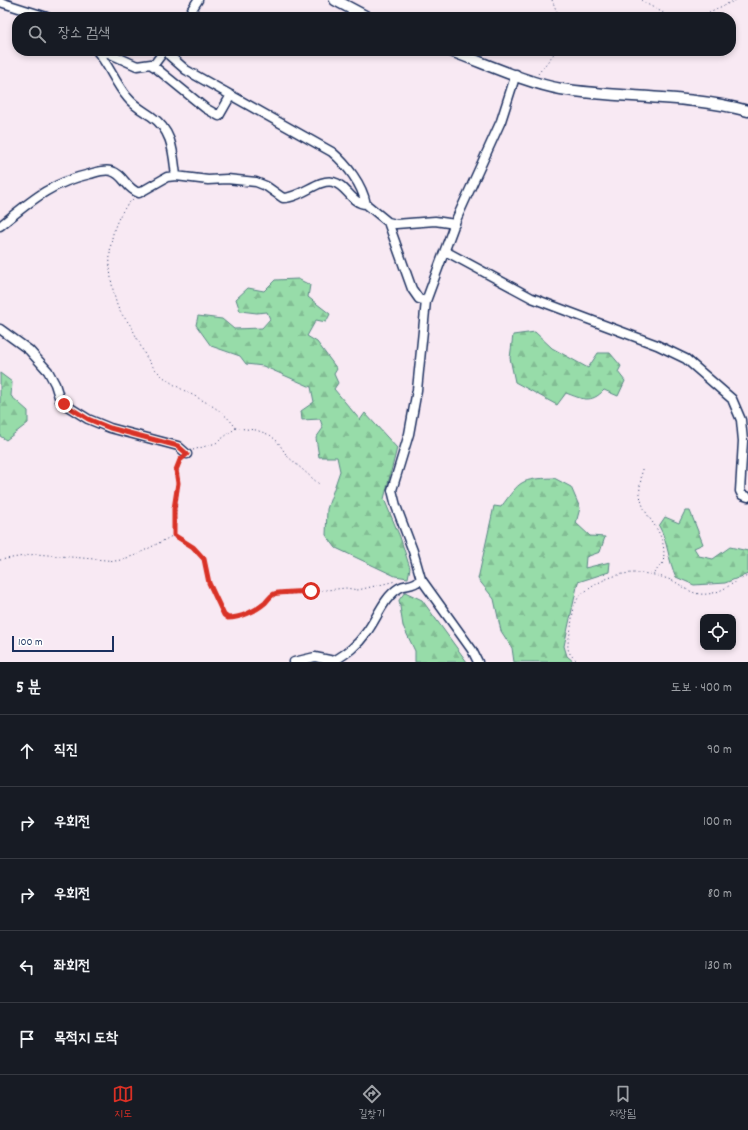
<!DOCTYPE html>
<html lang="ko">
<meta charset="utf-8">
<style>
body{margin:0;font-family:Dekko,"Poor Story",sans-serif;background:#20242c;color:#f1f3f6}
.controls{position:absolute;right:12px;bottom:12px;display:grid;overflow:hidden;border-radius:8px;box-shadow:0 2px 6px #0003}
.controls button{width:36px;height:36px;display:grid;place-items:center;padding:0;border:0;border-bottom:1px solid #363941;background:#171b24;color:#f1f3f6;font:20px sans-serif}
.scale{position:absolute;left:12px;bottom:10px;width:102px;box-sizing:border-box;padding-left:4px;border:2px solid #1b2f5e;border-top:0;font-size:11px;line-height:14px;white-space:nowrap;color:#1b2f5e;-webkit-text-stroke:3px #fff;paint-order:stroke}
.stop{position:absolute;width:12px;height:12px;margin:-9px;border:3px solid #d93025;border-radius:50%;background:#fff}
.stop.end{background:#d93025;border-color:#fff;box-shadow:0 1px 4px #0008}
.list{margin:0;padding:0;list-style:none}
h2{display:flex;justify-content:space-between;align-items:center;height:52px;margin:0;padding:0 16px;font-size:17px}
h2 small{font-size:13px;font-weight:400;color:#9ea1a6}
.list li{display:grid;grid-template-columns:26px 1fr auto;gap:12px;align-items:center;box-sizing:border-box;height:72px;padding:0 16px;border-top:1px solid #363941}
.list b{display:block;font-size:15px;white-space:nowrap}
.list em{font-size:13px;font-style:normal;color:#9ea1a6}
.icon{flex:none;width:22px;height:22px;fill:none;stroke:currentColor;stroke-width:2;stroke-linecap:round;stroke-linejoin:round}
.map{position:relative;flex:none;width:748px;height:662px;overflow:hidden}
.search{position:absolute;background:#171b24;box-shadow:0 2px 6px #0003;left:12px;right:12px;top:12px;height:44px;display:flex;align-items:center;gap:10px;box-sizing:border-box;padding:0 14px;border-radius:16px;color:#9ea1a6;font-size:15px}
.sheet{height:412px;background:#171b24}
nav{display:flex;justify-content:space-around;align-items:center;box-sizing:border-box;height:56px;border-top:1px solid #363941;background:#171b24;font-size:11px;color:#9ea1a6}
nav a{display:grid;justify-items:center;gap:2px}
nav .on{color:#d93025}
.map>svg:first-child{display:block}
.forest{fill:url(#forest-firs);stroke:#598684}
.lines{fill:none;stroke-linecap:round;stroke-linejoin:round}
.minor-casing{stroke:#1b2f5e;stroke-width:11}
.major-casing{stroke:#1b2f5e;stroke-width:13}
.path{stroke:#1b2f5e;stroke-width:1;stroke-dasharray:1 3;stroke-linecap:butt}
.minor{stroke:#fff;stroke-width:8}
.major{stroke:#fff;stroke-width:10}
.route{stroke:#d93025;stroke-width:5}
</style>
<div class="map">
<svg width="748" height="662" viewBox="0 0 748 662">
<defs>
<pattern id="forest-firs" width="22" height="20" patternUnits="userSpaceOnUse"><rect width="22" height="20" fill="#97dca9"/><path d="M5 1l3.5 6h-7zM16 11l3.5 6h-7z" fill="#82bd94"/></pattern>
</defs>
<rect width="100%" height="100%" fill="#f8e9f3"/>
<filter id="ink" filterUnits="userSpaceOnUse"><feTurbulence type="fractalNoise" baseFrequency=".025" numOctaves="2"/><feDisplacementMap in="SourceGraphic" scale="8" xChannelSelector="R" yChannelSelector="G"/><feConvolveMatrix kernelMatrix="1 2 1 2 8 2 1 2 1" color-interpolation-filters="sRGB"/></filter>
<g filter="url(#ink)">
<!-- forest -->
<path class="forest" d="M298,279L310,285L308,297L330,314L326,322L316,320L307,336L317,342L337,369L334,374L338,383L334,389L360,420L365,413L397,448L384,499L400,537L410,568L408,578L395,576L336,548L326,535L327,509L340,471L337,457H319L316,438L323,428L320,419L302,420L301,411L314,402L311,387L263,366L246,364L240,356L211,346L196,325L198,316L222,319L234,329L262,328L270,319L267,312L257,313L240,311L236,299L248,288L264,291L275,280Z
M535,332L552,348L588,368L598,353H610L621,366L618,372L625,381L618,396L604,390C591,404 582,399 566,393L557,405L515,382L510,358L513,335Z
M0,373L12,382L11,396L28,411V423L6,440L0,436Z
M554,478L571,487L580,508L576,523L590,536L605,537L600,552L586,557L585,568L610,562L609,572L578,582L564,646L567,656L574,662H514L512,648L501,631L494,599L478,579L494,506L501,507C521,480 520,479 554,478Z
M685,511H690L703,544L694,548L699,556L713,559L730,547L748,551V574L725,583L694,585L676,577C668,560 668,542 659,526L665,517L679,523Z
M405,592L422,600L467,662H415V651L403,626L399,600Z"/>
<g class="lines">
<!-- minor casing -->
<g class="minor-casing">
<path id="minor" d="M0,2L47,17
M187,17L198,0
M97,51C109,65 115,83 127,97C134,106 142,110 151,116C173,131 173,152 176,176
M104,51L137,66L151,64L205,108L219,116L231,95
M168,51L170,56L186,70L332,152C347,165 362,184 366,204
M153,66L164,51
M388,222L412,289L419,299L426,301
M0,226C31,201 50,183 90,174C97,172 104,169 111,171C124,174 125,188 139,193L167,177L176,176L208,180L227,179L256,182L266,186L283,198C301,198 319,178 333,182C347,185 351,204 366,204L388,222L396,224L435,221L455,224
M445,251L532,298L657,345L686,359L732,399L741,420L743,441L740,491L742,495L748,497
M0,329L29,350L48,371L55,384L60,400L64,404L88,419L110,428L178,446L187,454
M294,662L315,657L334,661C347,653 357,646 366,633C377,619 383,598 399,588C407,583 411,588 421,579
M478,662L472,650L421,579L413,551L396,506L392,490L409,434L417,390L426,301L456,220L501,121L516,74"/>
</g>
<!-- major casing -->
<g class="major-casing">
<path id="major" d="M335,0L367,17
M451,51C484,63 527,83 561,89C623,99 687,94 748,111"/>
</g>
<!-- path -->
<path class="path" d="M552,0L559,17
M642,0L645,3L671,17
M698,17L736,0
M538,74L556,51
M133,199C105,225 106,270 117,305C120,315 129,321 133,330C140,344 146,361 158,372C181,395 217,400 236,428
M193,450L216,443L236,428L256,430L270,435L278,442L287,456L319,484
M642,469C642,477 639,486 640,494C643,522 669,528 663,563L654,573
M174,535L193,547L204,559L209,583L224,615L228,618C240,618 252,611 263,604C272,598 274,591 287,594L346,588L358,590L396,581
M174,535C174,517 178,501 178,484C179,474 176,468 181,459
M0,560L36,554L117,561L136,555L174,535
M579,662C563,651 568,645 571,628C572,618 573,607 578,598C580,594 586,591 589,589C613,571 640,569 668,579C679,582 688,593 700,594C720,596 731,582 748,576"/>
<!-- minor -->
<use href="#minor" class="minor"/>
<!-- major -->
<use href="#major" class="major"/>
</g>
</g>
<g class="lines" filter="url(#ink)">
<!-- route -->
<path class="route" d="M64,404L88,419L110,428L178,446L187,454L180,460L176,470L178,483L174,509V535L193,547L204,559L209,583L224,615L228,618C240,618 256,611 265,603C268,600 270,596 274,594C280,592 303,592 311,591"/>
</g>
</svg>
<div class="controls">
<button><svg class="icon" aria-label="locate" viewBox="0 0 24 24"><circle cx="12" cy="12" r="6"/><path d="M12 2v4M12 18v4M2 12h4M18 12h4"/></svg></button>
</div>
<div class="scale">100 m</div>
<div class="stop" style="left:311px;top:591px"></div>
<div class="stop end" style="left:64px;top:404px"></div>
<div class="search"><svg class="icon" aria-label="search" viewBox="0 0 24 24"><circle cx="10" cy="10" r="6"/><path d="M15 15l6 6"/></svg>장소 검색</div>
</div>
<section class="sheet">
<h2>5 분<small>도보 · 400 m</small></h2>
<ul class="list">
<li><svg class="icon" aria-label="ahead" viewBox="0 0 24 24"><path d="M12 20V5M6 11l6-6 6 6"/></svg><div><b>직진</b></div><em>90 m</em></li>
<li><svg class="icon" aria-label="right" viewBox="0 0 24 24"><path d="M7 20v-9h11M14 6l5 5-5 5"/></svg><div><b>우회전</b></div><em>100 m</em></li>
<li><svg class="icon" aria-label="right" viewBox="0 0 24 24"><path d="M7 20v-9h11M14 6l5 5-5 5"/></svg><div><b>우회전</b></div><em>80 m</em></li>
<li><svg class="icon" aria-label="left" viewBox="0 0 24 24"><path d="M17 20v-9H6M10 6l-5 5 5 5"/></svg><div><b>좌회전</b></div><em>130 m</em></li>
<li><svg class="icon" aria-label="arrive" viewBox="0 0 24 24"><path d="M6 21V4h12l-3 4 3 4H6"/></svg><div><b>목적지 도착</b></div></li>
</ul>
</section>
<nav>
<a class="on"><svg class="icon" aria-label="map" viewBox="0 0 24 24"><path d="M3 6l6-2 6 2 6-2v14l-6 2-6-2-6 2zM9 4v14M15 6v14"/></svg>지도</a>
<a><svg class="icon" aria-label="directions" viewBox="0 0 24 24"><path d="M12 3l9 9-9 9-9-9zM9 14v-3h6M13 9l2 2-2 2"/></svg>길찾기</a>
<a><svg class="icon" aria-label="saved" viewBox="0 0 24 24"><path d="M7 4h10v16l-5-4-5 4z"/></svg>저장됨</a>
</nav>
